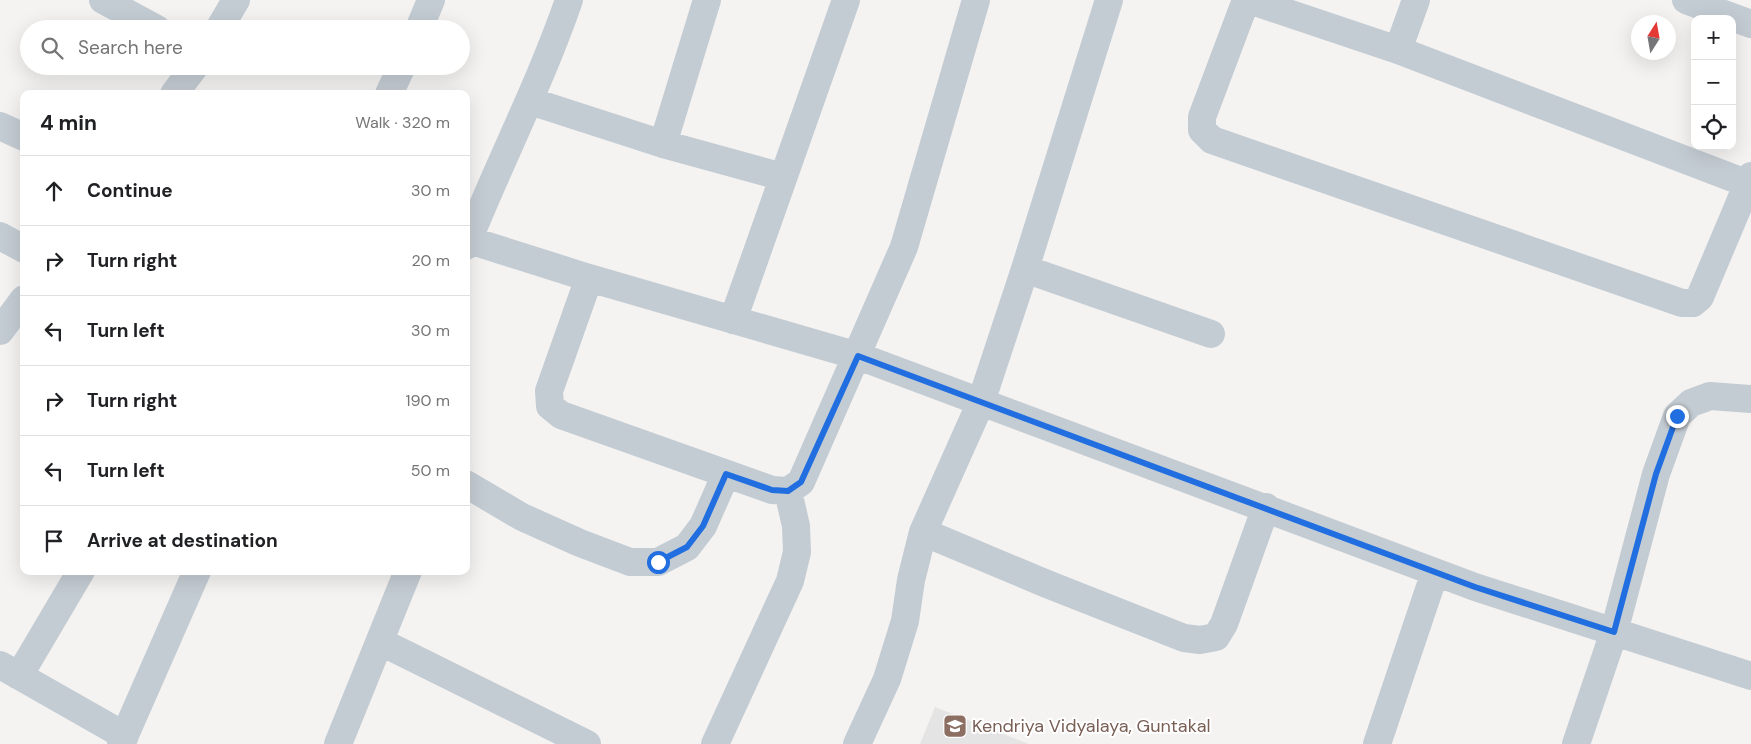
<!DOCTYPE html>
<meta charset="utf-8">
<style>
body{margin:0;font-family:"DM Sans",sans-serif;background:#f6f6f6;color:#202124}
.controls{position:absolute;right:15px;top:15px;display:grid;overflow:hidden;border-radius:10px;box-shadow:0 5px 20px #0002}
.controls button{width:45px;height:45px;display:grid;place-items:center;padding:0;border:0;border-bottom:1px solid #e0e0e0;background:#fff;color:#202124;font:25px sans-serif}
.compass{position:absolute;left:1631px;top:15px;width:45px;height:45px;border-radius:50%;background:#fff;box-shadow:0 5px 20px #0002;rotate:11deg}
.stop{position:absolute;width:15px;height:15px;margin:-11px;border:4px solid #216ee0;border-radius:50%;background:#fff}
.stop.end{background:#216ee0;border-color:#fff;box-shadow:0 1px 5px #0008}
.list{margin:0;padding:0;list-style:none}
h2{display:flex;justify-content:space-between;align-items:center;height:65px;margin:0;padding:0 20px;font-size:21px}
h2 small{font-size:16px;font-weight:400;color:#757577}
.list li{display:grid;grid-template-columns:32px 1fr auto;gap:15px;align-items:center;box-sizing:border-box;height:70px;padding:0 20px;border-top:1px solid #e0e0e0}
.list b{display:block;font-size:19px;white-space:nowrap}
.list em{font-size:16px;font-style:normal;color:#757577}
.icon{flex:none;width:28px;height:28px;fill:none;stroke:currentColor;stroke-width:2;stroke-linecap:round;stroke-linejoin:round}
.map{position:relative;flex:none;width:1751px;height:744px;overflow:hidden}
.search{position:absolute;background:#fff;box-shadow:0 5px 20px #0002;left:20px;top:20px;width:450px;height:55px;display:flex;align-items:center;gap:12px;box-sizing:border-box;padding:0 18px;border-radius:28px;color:#757577;font-size:19px}
.panel{position:absolute;background:#fff;box-shadow:0 5px 20px #0002;left:20px;top:90px;width:450px;height:485px;border-radius:10px}
.map>svg:first-child{display:block}
.education{fill:#e5e4e4}
.lines{fill:none;stroke-linecap:round;stroke-linejoin:round}
.minor{stroke:#c4ccd3;stroke-width:28}
.route{stroke:#216ee0;stroke-width:6}
.labels{text-anchor:middle;dominant-baseline:central;stroke-width:4;stroke-linejoin:round;paint-order:stroke}
.education-label{font-size:18px;fill:#785e54;stroke:#fff;text-anchor:start}
</style>
<div class="map">
<svg width="1751" height="744" viewBox="0 0 1751 744">
<rect width="100%" height="100%" fill="#f4f3f2"/>
<!-- education -->
<path class="education" d="M935,707L1029,744H920Z"/>
<g class="lines">
<!-- minor -->
<path class="minor" d="M103,0L157,29
M1246,0L1202,117V130L1212,140L1682,303H1693L1700,297L1751,176
M1249,0L1398,50L1751,185
M1686,0L1751,24
M219,29L236,0
M419,29L431,0
M1398,50L1416,0
M174,94L195,66
M389,94L402,66
M530,101L663,144L783,177
M0,126L24,137
M663,144L707,0
M0,236L24,249
M466,239L589,278L858,356L1475,587L1751,676
M466,246C499,163 540,84 569,0
M1025,269L1211,334
M589,278L549,391L550,406L561,415L772,490L788,491L801,482L904,247L976,0
M733,320L846,0
M0,331L24,299
M466,484L522,517L580,543L630,562H658L687,547L703,526L726,474
M923,532L1047,584L1184,638L1200,640L1216,637L1224,624L1266,507
M381,642L587,744
M0,665L125,736
M19,676L81,571
M121,744L197,571
M338,744L408,571
M715,744L790,581L797,552L796,526L788,491
M857,744L887,679L905,621L911,580L923,532L981,402L1025,269L1109,0
M1377,744L1435,572
M1576,744L1614,632L1656,474L1677,416L1691,403L1710,396L1751,399"/>
</g>
<g class="lines">
<!-- route -->
<path class="route" d="M658,562L687,547L703,526L726,474L772,490L788,491L801,482L858,356L1475,587L1614,632L1656,474L1677,416"/>
</g>
<!-- icons -->
<defs>
<g id="school-square" transform="scale(1.25)"><rect x="-9" y="-9" width="18" height="18" rx="4" fill="#8d6e63" stroke="#fff"/><path d="M0-5L7-2L0 1L-7-2ZM-4 1L0 2.5L4 1V4Q0 6-4 4Z" fill="#fff"/></g>
</defs>
<g fill-rule="evenodd">
<use href="#school-square" x="955" y="726"/>
</g>
<g class="labels">
<!-- education labels -->
<g class="education-label">
<text x="972" y="726">Kendriya Vidyalaya, Guntakal</text>
</g>
</g>
</svg>
<div class="controls">
<button>+</button>
<button>−</button>
<button><svg class="icon" aria-label="locate" viewBox="0 0 24 24"><circle cx="12" cy="12" r="6"/><path d="M12 2v4M12 18v4M2 12h4M18 12h4"/></svg></button>
</div>
<svg class="compass" viewBox="-18 -18 36 36"><path d="M0-13l5 13h-10z" fill="#e53935"/><path d="M0 13l5-13h-10z" fill="#757577"/></svg>
<div class="stop" style="left:658px;top:562px"></div>
<div class="stop end" style="left:1677px;top:416px"></div>
<div class="search"><svg class="icon" aria-label="search" viewBox="0 0 24 24"><circle cx="10" cy="10" r="6"/><path d="M15 15l6 6"/></svg>Search here</div>
<section class="panel">
<h2>4 min<small>Walk · 320 m</small></h2>
<ul class="list">
<li><svg class="icon" aria-label="ahead" viewBox="0 0 24 24"><path d="M12 20V5M6 11l6-6 6 6"/></svg><div><b>Continue</b></div><em>30 m</em></li>
<li><svg class="icon" aria-label="right" viewBox="0 0 24 24"><path d="M7 20v-9h11M14 6l5 5-5 5"/></svg><div><b>Turn right</b></div><em>20 m</em></li>
<li><svg class="icon" aria-label="left" viewBox="0 0 24 24"><path d="M17 20v-9H6M10 6l-5 5 5 5"/></svg><div><b>Turn left</b></div><em>30 m</em></li>
<li><svg class="icon" aria-label="right" viewBox="0 0 24 24"><path d="M7 20v-9h11M14 6l5 5-5 5"/></svg><div><b>Turn right</b></div><em>190 m</em></li>
<li><svg class="icon" aria-label="left" viewBox="0 0 24 24"><path d="M17 20v-9H6M10 6l-5 5 5 5"/></svg><div><b>Turn left</b></div><em>50 m</em></li>
<li><svg class="icon" aria-label="arrive" viewBox="0 0 24 24"><path d="M6 21V4h12l-3 4 3 4H6"/></svg><div><b>Arrive at destination</b></div></li>
</ul>
</section>
</div>
